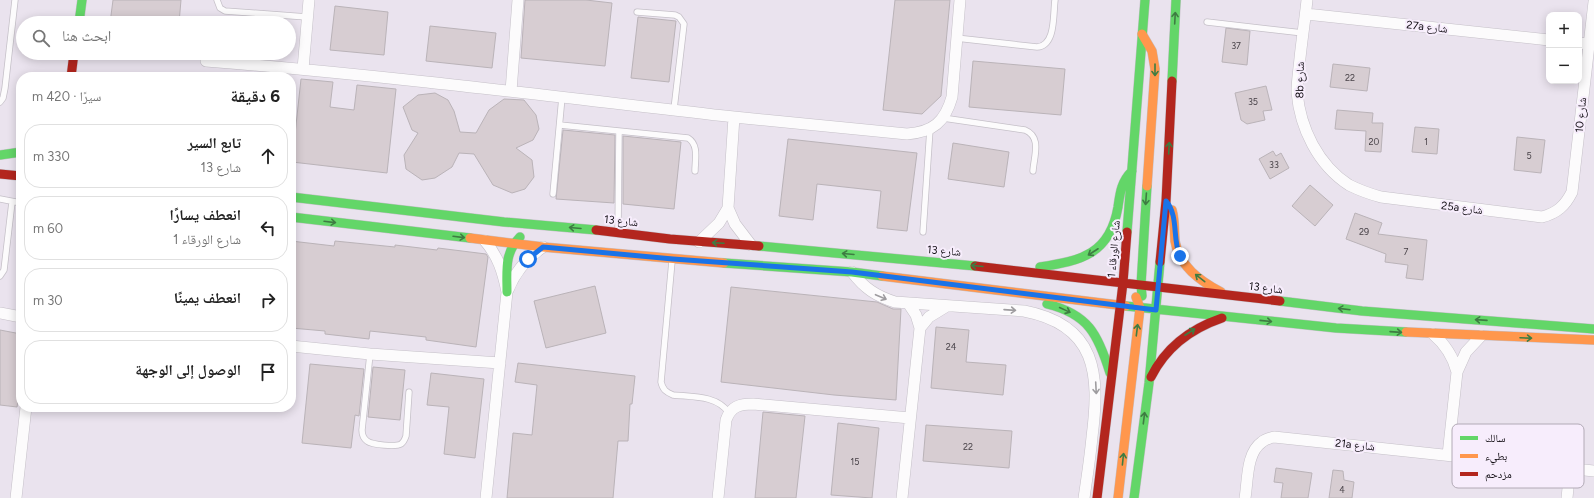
<!DOCTYPE html>
<html lang="ar">
<meta charset="utf-8">
<style>
body{margin:0;font-family:Figtree,"Noto Naskh Arabic",sans-serif;background:#f6f6f6;color:#222;direction:rtl}
.controls{position:absolute;right:12px;top:12px;display:grid;overflow:hidden;border-radius:8px;box-shadow:0 2px 10px #0003}
.controls button{width:36px;height:36px;display:grid;place-items:center;padding:0;border:0;border-bottom:1px solid #e0e0e0;background:#fff;color:#222;font:20px sans-serif}
.stop{position:absolute;width:12px;height:12px;margin:-9px;border:3px solid #1a73e8;border-radius:50%;background:#fff}
.stop.end{background:#1a73e8;border-color:#fff;box-shadow:0 1px 4px #0008}
.list{margin:0;padding:0;list-style:none}
h2{display:flex;justify-content:space-between;align-items:center;height:52px;margin:0;padding:0 16px;font-size:17px}
h2 small{font-size:13px;font-weight:400;color:#767676}
.list li{display:grid;grid-template-columns:26px 1fr auto;gap:12px;align-items:center;box-sizing:border-box;height:64px;margin:0 8px 8px;padding:0 8px;border:1px solid #e0e0e0;border-radius:16px}
.list b{display:block;font-size:15px;white-space:nowrap}
.list p{margin:0;font-size:13px;white-space:nowrap;color:#767676}
.list em{font-size:13px;font-style:normal;color:#767676}
.icon{flex:none;width:22px;height:22px;fill:none;stroke:currentColor;stroke-width:2;stroke-linecap:round;stroke-linejoin:round}
.map{position:relative;flex:none;width:1594px;height:498px;overflow:hidden;direction:ltr}
.search{position:absolute;background:#fff;box-shadow:0 2px 10px #0003;left:16px;top:16px;width:280px;height:44px;display:flex;align-items:center;gap:10px;box-sizing:border-box;padding:0 14px;border-radius:22px;color:#767676;font-size:15px}
.panel{position:absolute;background:#fff;box-shadow:0 2px 10px #0003;left:16px;top:72px;width:280px;height:340px;border-radius:16px;direction:rtl}
.map>svg:first-child{display:block}
.building{fill:#d7cdd2;stroke:#bab3b8}
.lines{fill:none;stroke-linecap:round;stroke-linejoin:round}
.lane-casing{stroke:#c5c0c8;stroke-width:7}
.street-casing{stroke:#c5c0c8;stroke-width:12}
.fast-casing{stroke:#c5c0c8;stroke-width:10}
.slow-casing{stroke:#c5c0c8;stroke-width:10}
.jam-casing{stroke:#c5c0c8;stroke-width:10}
.lane{stroke:#fcfbfc;stroke-width:5.5}
.street{stroke:#fcfbfc;stroke-width:11}
.fast{stroke:#63d668;stroke-width:9}
.slow{stroke:#ff974d;stroke-width:9}
.jam{stroke:#b3261e;stroke-width:9}
.oneway{stroke:#3e7c42}
.oneway2{stroke:#9e9c9f}
.route{stroke:#1a73e8;stroke-width:5}
.labels{text-anchor:middle;dominant-baseline:central;stroke-width:4;stroke-linejoin:round;paint-order:stroke}
.number-label{font-size:9px;fill:#464046}
.street-label{font-size:11px;fill:#110d13;stroke:#f7edfc}
.key{fill:#f7edfc;stroke:#b2aab6;stroke-width:1}
.key-label{font-size:11px;fill:#110d13}
</style>
<div class="map">
<svg width="1594" height="498" viewBox="0 0 1594 498">
<rect width="100%" height="100%" fill="#eae3ee"/>
<!-- building -->
<path class="building" d="M113,0H181L179,23H110Z
M525,0H586L612,3L605,66L521,58Z
M895,0H950L941,96L922,114L883,110Z
M335,6L388,12L384,55L330,50Z
M638,17L676,21L669,82L631,78Z
M430,26L496,33L492,68L426,61Z
M1226,28L1250,31L1247,65L1222,62Z
M973,61L1065,69L1061,115L969,107Z
M1333,64L1370,68L1367,91L1330,87Z
M301,79L333,82L330,107L354,110L357,85L396,89L387,173L292,162Z
M1266,86L1272,110L1263,111L1265,120L1247,124L1241,120L1235,93Z
M435,93L448,100L454,111L460,132L476,133L489,110L504,99L524,100L536,115L539,129L533,140L516,148L532,160L534,177L525,189L512,193L493,185L474,154L459,153L452,167L435,178L422,180L406,169L404,155L418,133L412,130L403,107L418,95Z
M1337,110L1373,113L1372,123H1383L1381,152L1365,151L1366,131L1335,129Z
M1415,127L1439,129L1437,154L1412,152Z
M563,130L615,135L614,203L556,199Z
M623,136L681,142L674,209L623,204Z
M1517,137L1545,140L1541,173L1514,170Z
M788,139L917,153L907,231L877,228L881,191L817,184L813,220L779,216Z
M953,143L1009,152L1004,187L948,179Z
M1273,151L1276,156L1281,153L1289,168L1270,179L1259,159Z
M1310,185L1333,205L1315,226L1292,206Z
M1355,213L1382,223L1378,234L1427,240L1423,280L1406,278L1408,265L1385,262L1386,254L1346,239Z
M291,241L334,246L335,241L395,247V245L437,250L438,248L486,254L488,257L476,347L426,340V337L370,331L369,339L325,334V331L291,328Z
M595,286L606,333L546,348L534,301Z
M731,287L877,302L893,309H901L896,400L834,395L721,382Z
M936,327L969,330L966,362L1006,365L1003,395L931,388Z
M0,330L21,334V383L17,407L0,405Z
M518,363L635,376L632,404H630L628,441H618L613,498H507L513,433L532,435L537,385L515,382Z
M310,364L364,369L359,416L355,415L351,448L302,443Z
M373,367L405,370L400,420L368,417Z
M431,373L484,379L475,458L444,454L449,407L427,405Z
M763,412L805,416L796,498H755Z
M838,423L879,428L872,498L831,495Z
M926,425L1012,431L1009,468L923,461Z
M1276,468L1312,473L1308,498H1281L1283,483L1274,482Z
M1333,470L1343,471L1344,480L1354,482L1352,498H1329Z"/>
<g class="lines">
<!-- lane casing -->
<g class="lane-casing">
<path id="lane" d="M217,0L220,8L225,11L307,17
M637,12L675,15L679,17L684,24L674,109
M1207,22L1303,33
M956,38L1037,47C1056,46 1053,14 1055,0
M0,102L3,98L5,88L15,0
M943,118L1025,130C1042,137 1034,156 1033,171
M560,125L688,138C699,145 695,159 695,171
M553,194L562,97
M0,199L21,203
M618,232L619,131
M923,232L930,129
M672,261L661,382C663,390 666,392 673,395C692,397 717,395 729,413
M0,276L4,270L12,202
M370,354L362,430C362,434 363,438 367,441C372,445 396,447 401,444C404,442 405,439 406,436L409,392"/>
</g>
<!-- street casing -->
<g class="street-casing">
<path id="street" d="M1307,0C1305,19 1302,39 1300,58C1299,69 1297,81 1297,92C1300,128 1318,165 1349,185C1359,190 1370,194 1381,197L1542,217C1557,213 1565,206 1572,192L1594,2
M1306,14L1549,40
M1579,43L1589,44
M206,61C382,75 558,97 734,117C791,123 849,128 907,134C933,132 945,122 952,97L960,0
M303,69L309,0
M511,91L518,0
M734,117L728,208L735,224L751,245
M485,241C498,256 503,272 507,292L486,498
M699,242L719,223L728,208
M852,272C864,288 876,296 895,302L1024,311C1097,325 1100,374 1092,437C1090,458 1087,478 1084,498
M508,290C515,272 527,258 543,247
M0,313L21,317
M920,328L929,317L947,306
M1433,334C1446,345 1453,356 1457,372
M291,346L370,354L500,363
M1448,455L1457,372L1466,352L1481,336
M16,498L26,407
M718,498L726,420C731,406 740,404 753,404L910,418
M902,498L920,328L916,315L908,303
M1245,498C1248,481 1246,453 1262,442C1265,439 1270,438 1274,437L1594,471
M1567,498L1570,468"/>
</g>
<!-- fast casing -->
<g class="fast-casing">
<path id="fast" d="M79,23L82,0
M1172,81L1176,0
M0,155L21,152
M291,197L504,222L596,230
M291,217L470,238
M1127,232L1145,0
M759,246L975,266
M724,263L852,272L882,276
M1040,267C1081,261 1110,254 1118,207C1120,193 1121,182 1132,171
M507,292C507,271 504,253 520,237
M1142,296L1141,285L1147,186
M1280,301L1362,311L1594,329
M1047,304C1088,314 1098,334 1110,373
M1126,306L1336,328L1406,332
M1134,498L1149,383L1160,262"/>
</g>
<!-- slow casing -->
<g class="slow-casing">
<path id="slow" d="M1142,34L1152,51L1155,69L1147,186
M1172,210C1175,220 1174,230 1175,241C1179,266 1200,281 1221,292
M470,238L543,247L724,263
M882,276L1126,306
M1406,332L1594,340
M1118,498L1140,308L1136,297"/>
</g>
<!-- jam casing -->
<g class="jam-casing">
<path id="jam" d="M71,77L74,53
M0,174L21,176
M596,230L670,239L759,246
M1160,262L1166,201L1172,81
M975,266L1280,301
M1151,377C1166,347 1190,329 1222,318
M1097,498L1123,283L1127,232"/>
</g>
<!-- lane -->
<use href="#lane" class="lane"/>
<!-- street -->
<use href="#street" class="street"/>
<!-- fast -->
<use href="#fast" class="fast"/>
<!-- slow -->
<use href="#slow" class="slow"/>
<!-- jam -->
<use href="#jam" class="jam"/>
</g>
<!-- one-way arrows -->
<defs><path id="oneway-shaft" d="M-6 0H5M1.5-3L5.5 0L1.5 3" fill="none" stroke-width="1.6" stroke-linecap="round" stroke-linejoin="round"/></defs>
<g class="oneway">
<use href="#oneway-shaft" transform="translate(1175 18) rotate(-87)"/>
<use href="#oneway-shaft" transform="translate(1155 70) rotate(90)"/>
<use href="#oneway-shaft" transform="translate(1169 148) rotate(-87)"/>
<use href="#oneway-shaft" transform="translate(1146 199) rotate(94)"/>
<use href="#oneway-shaft" transform="translate(330 222) rotate(7)"/>
<use href="#oneway-shaft" transform="translate(575 228) rotate(-175)"/>
<use href="#oneway-shaft" transform="translate(459 237) rotate(7)"/>
<use href="#oneway-shaft" transform="translate(718 243) rotate(-177)"/>
<use href="#oneway-shaft" transform="translate(1093 252) rotate(147)"/>
<use href="#oneway-shaft" transform="translate(848 254) rotate(-175)"/>
<use href="#oneway-shaft" transform="translate(977 266) rotate(-175)"/>
<use href="#oneway-shaft" transform="translate(1200 278) rotate(-142)"/>
<use href="#oneway-shaft" transform="translate(1344 309) rotate(-173)"/>
<use href="#oneway-shaft" transform="translate(1065 310) rotate(25)"/>
<use href="#oneway-shaft" transform="translate(1481 320) rotate(-176)"/>
<use href="#oneway-shaft" transform="translate(1266 321) rotate(6)"/>
<use href="#oneway-shaft" transform="translate(1137 330) rotate(-83)"/>
<use href="#oneway-shaft" transform="translate(1190 332) rotate(-33)"/>
<use href="#oneway-shaft" transform="translate(1396 332) rotate(4)"/>
<use href="#oneway-shaft" transform="translate(1526 338) rotate(2)"/>
<use href="#oneway-shaft" transform="translate(1144 418) rotate(-83)"/>
<use href="#oneway-shaft" transform="translate(1123 459) rotate(-84)"/>
</g>
<g class="oneway2">
<use href="#oneway-shaft" transform="translate(881 297) rotate(23)"/>
<use href="#oneway-shaft" transform="translate(1010 310) rotate(4)"/>
<use href="#oneway-shaft" transform="translate(1096 388) rotate(87)"/>
</g>
<g class="lines">
<!-- route -->
<path class="route" d="M528,259L543,247L673,259L852,272L1156,310L1166,201C1179,216 1172,239 1180,256"/>
</g>
<g class="labels">
<!-- number labels -->
<g class="number-label">
<text x="1236" y="45">37</text>
<text x="1350" y="77">22</text>
<text x="1253" y="101">35</text>
<text x="1374" y="141">20</text>
<text x="1426" y="141">1</text>
<text x="1529" y="155">5</text>
<text x="1274" y="164">33</text>
<text x="1364" y="231">29</text>
<text x="1406" y="251">7</text>
<text x="951" y="346">24</text>
<text x="968" y="446">22</text>
<text x="855" y="461">15</text>
<text x="1342" y="489">4</text>
</g>
<!-- street labels -->
<g class="street-label">
<text transform="translate(1427 27) rotate(6)">27a شارع</text>
<text transform="translate(1300 80) rotate(-89)">8b شارع</text>
<text transform="translate(1581 115) rotate(-84)">شارع 10</text>
<text transform="translate(1462 208) rotate(7)">25a شارع</text>
<text transform="translate(621 221) rotate(6)">شارع 13</text>
<text transform="translate(1114 249) rotate(-85)">شارع الورقاء 1</text>
<text transform="translate(944 251) rotate(5)">شارع 13</text>
<text transform="translate(1266 288) rotate(7)">شارع 13</text>
<text transform="translate(1355 445) rotate(6)">21a شارع</text>
</g>
</g>
<!-- legend -->
<rect x="1452" y="424" width="132" height="64" rx="6" class="key"/>
<rect x="1460" y="436" width="18" height="4" fill="#63d668"/>
<rect x="1460" y="454" width="18" height="4" fill="#ff974d"/>
<rect x="1460" y="472" width="18" height="4" fill="#b3261e"/>
<g class="key-label">
<text x="1485" y="442">سالك</text>
<text x="1485" y="460">بطيء</text>
<text x="1485" y="478">مزدحم</text>
</g>
</svg>
<div class="controls">
<button>+</button>
<button>−</button>
</div>
<div class="stop" style="left:528px;top:259px"></div>
<div class="stop end" style="left:1180px;top:256px"></div>
<div class="search"><svg class="icon" aria-label="search" viewBox="0 0 24 24"><circle cx="10" cy="10" r="6"/><path d="M15 15l6 6"/></svg>ابحث هنا</div>
<section class="panel">
<h2>6 دقيقة<small>سيرًا · 420 m</small></h2>
<ul class="list">
<li><svg class="icon" aria-label="ahead" viewBox="0 0 24 24"><path d="M12 20V5M6 11l6-6 6 6"/></svg><div><b>تابع السير</b><p>شارع 13</p></div><em>330 m</em></li>
<li><svg class="icon" aria-label="left" viewBox="0 0 24 24"><path d="M17 20v-9H6M10 6l-5 5 5 5"/></svg><div><b>انعطف يسارًا</b><p>شارع الورقاء 1</p></div><em>60 m</em></li>
<li><svg class="icon" aria-label="right" viewBox="0 0 24 24"><path d="M7 20v-9h11M14 6l5 5-5 5"/></svg><div><b>انعطف يمينًا</b></div><em>30 m</em></li>
<li><svg class="icon" aria-label="arrive" viewBox="0 0 24 24"><path d="M6 21V4h12l-3 4 3 4H6"/></svg><div><b>الوصول إلى الوجهة</b></div></li>
</ul>
</section>
</div>
